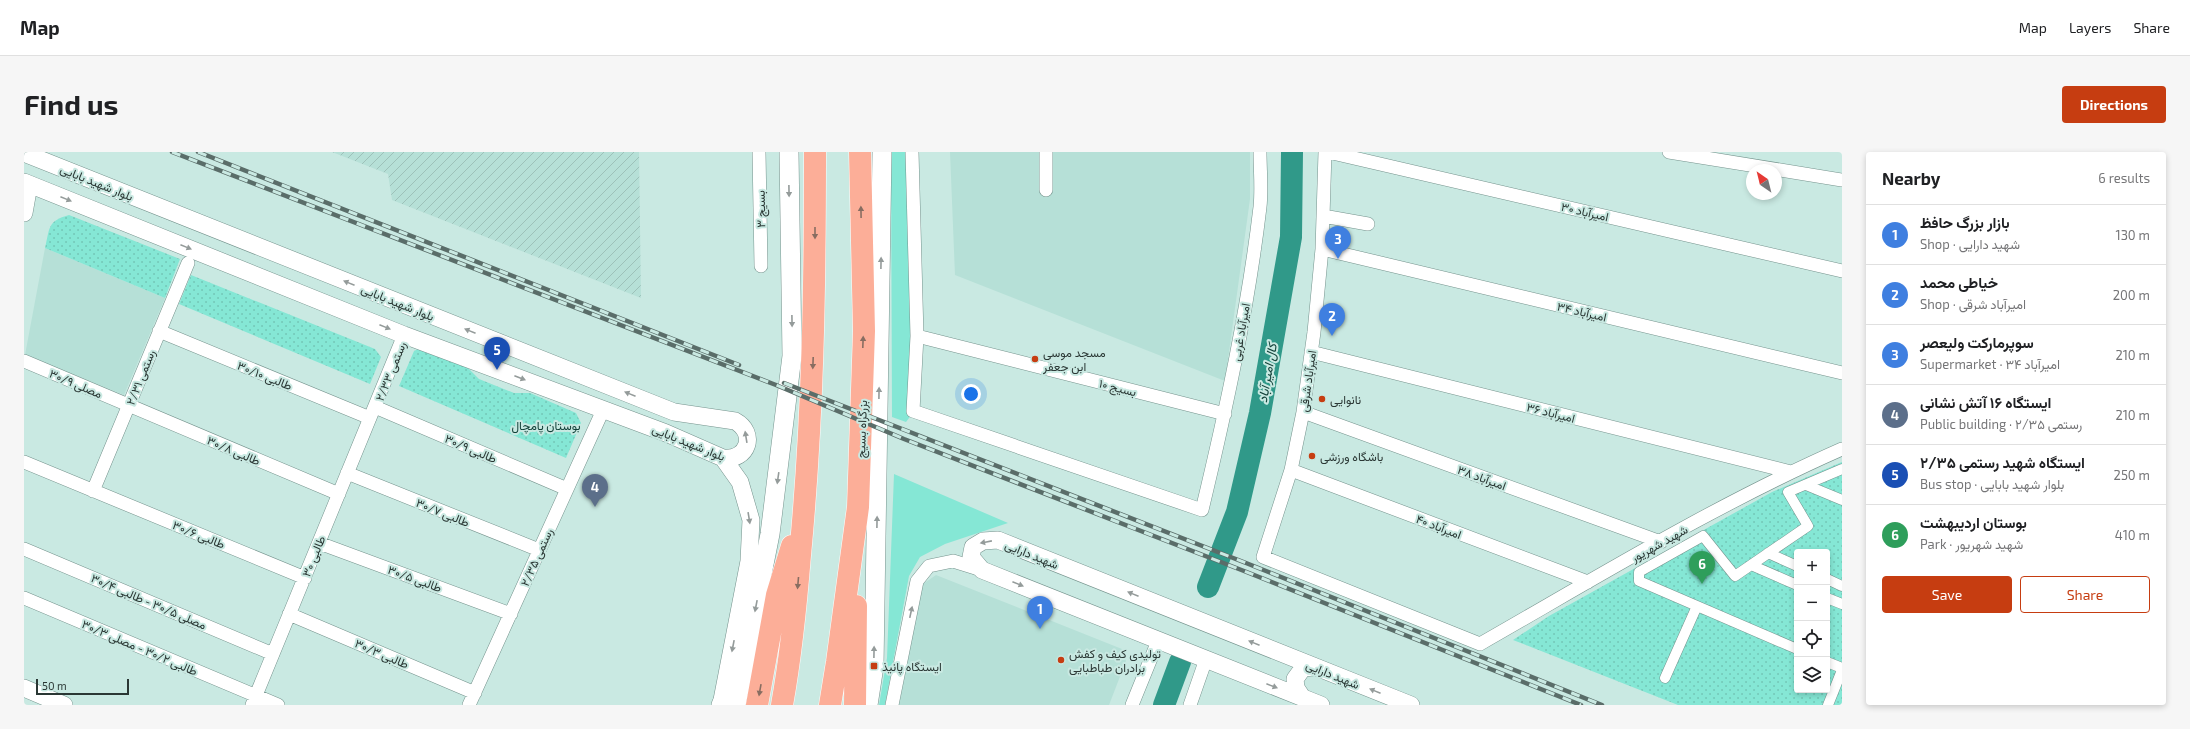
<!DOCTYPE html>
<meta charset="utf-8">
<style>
body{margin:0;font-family:"Exo 2",Vazirmatn,sans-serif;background:#f6f6f6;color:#202124}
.controls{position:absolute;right:12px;bottom:12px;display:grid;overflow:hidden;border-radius:4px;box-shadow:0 2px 6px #0003}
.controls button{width:36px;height:36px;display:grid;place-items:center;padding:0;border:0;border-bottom:1px solid #e0e0e0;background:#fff;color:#202124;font:20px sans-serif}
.compass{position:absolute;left:1722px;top:12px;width:36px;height:36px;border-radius:50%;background:#fff;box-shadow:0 2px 6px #0003;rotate:325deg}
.scale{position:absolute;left:12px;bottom:10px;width:93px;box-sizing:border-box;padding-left:4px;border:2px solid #2a3734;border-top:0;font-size:11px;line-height:14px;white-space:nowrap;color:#2a3734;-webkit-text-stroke:3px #c9e9e2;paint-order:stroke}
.you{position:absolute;left:947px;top:242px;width:14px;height:14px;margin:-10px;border:3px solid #fff;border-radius:50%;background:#1a73e8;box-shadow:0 0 0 6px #1a73e833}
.badge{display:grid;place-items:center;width:26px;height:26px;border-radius:50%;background:#c63d11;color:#fff;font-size:13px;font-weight:700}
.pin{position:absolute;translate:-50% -33px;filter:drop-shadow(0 1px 2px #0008)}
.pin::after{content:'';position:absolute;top:21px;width:14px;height:12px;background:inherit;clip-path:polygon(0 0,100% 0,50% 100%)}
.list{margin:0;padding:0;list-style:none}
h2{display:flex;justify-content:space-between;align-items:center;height:52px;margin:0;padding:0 16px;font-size:17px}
h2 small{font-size:13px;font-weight:400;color:#757577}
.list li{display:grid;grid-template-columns:26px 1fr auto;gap:12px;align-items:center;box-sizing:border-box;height:60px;padding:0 16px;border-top:1px solid #e0e0e0}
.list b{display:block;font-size:15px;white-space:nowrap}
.list p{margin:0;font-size:13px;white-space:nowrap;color:#757577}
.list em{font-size:13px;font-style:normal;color:#757577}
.actions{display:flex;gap:8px;padding:12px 16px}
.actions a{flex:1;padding:9px 0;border:1px solid #c63d11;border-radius:4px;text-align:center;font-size:14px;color:#c63d11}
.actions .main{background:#c63d11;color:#fff}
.icon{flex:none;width:22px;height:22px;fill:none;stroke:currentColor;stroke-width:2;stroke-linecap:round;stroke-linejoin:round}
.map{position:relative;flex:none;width:1818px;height:553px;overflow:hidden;border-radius:4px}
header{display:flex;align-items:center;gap:24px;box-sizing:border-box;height:56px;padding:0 20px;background:#fff;border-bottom:1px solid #e0e0e0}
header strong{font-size:19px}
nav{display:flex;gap:22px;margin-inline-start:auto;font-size:14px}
.intro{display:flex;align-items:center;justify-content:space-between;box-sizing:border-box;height:96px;padding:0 24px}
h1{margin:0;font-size:28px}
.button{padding:10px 18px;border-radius:4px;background:#c63d11;color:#fff;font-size:14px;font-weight:700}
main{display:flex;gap:24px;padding:0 24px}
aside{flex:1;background:#fff;border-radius:4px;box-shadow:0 2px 6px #0003}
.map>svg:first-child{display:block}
.built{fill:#b6e0d7}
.industrial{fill:url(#industrial-furrows)}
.grass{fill:#85e7d5}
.park{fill:url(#park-dots);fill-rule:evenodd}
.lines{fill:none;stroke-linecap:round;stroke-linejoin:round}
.river{stroke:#309989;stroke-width:22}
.pedestrian-casing{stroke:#75938d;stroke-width:11}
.minor-casing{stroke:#75938d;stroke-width:14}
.tertiary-casing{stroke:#75938d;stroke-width:18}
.secondary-casing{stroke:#75938d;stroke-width:20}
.trunk-casing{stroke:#fff;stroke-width:23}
.pedestrian{stroke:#fff;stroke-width:10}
.minor{stroke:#fff;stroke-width:13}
.tertiary{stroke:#fff;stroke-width:17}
.secondary{stroke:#fff;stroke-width:19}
.trunk{stroke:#fcae98;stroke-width:22}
.rail-casing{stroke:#5a6d69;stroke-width:4.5}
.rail{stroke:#c9e9e2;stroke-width:3;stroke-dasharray:9;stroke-linecap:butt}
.oneway{fill:#949b9a}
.oneway2{fill:#886d61}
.poi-dot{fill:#c63d11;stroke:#c9e9e2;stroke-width:1.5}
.labels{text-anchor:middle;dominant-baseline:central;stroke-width:4;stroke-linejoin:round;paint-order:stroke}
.street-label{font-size:12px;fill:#2a3734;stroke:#c9e9e2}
.poi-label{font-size:12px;fill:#2a3734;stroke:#c9e9e2;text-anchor:start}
.park-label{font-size:12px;fill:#124038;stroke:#c9e9e2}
.water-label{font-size:13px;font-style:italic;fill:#14423a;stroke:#c9e9e2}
</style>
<header>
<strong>Map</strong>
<nav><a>Map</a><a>Layers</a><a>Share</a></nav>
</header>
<div class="intro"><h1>Find us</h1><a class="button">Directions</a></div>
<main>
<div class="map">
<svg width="1818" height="553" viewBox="0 0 1818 553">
<defs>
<pattern id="industrial-furrows" width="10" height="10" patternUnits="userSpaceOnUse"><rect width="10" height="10" fill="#b6e0d7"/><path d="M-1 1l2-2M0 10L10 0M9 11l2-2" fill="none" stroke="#9dc1b9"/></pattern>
<pattern id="park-dots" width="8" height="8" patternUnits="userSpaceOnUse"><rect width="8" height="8" fill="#85e7d5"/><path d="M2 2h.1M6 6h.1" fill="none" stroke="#73c7b7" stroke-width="1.8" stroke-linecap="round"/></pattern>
</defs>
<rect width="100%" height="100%" fill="#c9e9e2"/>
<!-- built -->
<path class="built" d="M926,0H1226V47L1201,229L931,123Z
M21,96L141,146L100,243L1,203Z
M912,423L1098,497L1102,509L1085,553H875L899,432Z"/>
<!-- industrial -->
<path class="industrial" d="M308,0H615L617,146L368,48L364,22Z"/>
<!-- grass -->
<path class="grass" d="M867,0H883L888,262L882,270L868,265Z
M870,322L984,371L921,392L896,405L885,424L861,553H855L863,506Z"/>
<!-- park -->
<path class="park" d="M45,63L156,107L141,146L21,96C26,76 23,69 45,63Z
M167,123L351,197L357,205L346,232L155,152Z
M396,196L443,215L455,227L490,241H506L552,261L557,271L542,306L375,234L390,199Z
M1818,310V553H1654L1489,488L1525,464L1748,340ZM1773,400H1803V538H1773Z"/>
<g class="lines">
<!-- river -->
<path class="river" d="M1184,435L1213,360L1236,261L1267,85L1268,0
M1140,553L1156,510"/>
<!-- pedestrian casing -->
<g class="pedestrian-casing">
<path id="pedestrian" d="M1782,333L1818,348
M1744,401L1773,414
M1727,413L1773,433
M1803,427L1818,434
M1803,446L1818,452
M1773,497L1615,429V420L1679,384L1711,424L1784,374L1764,340L1818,317
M1803,510L1818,516
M1641,526L1673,454
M1804,553L1818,518"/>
</g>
<!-- minor casing -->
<g class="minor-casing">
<path id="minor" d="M735,0L737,114
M888,0L893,184L889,259L1178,358C1202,258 1224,157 1236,55C1238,37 1236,18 1236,0
M1301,0L1298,97L1290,180L1279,260L1267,318L1239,405L1456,492C1575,424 1693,352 1818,297
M1304,0L1818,119
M1645,0L1818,28
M1022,38V0
M1299,64L1344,72
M1298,97L1818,221
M135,179L346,266
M893,184L1201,262
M1287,200L1767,320
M0,209L315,342
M351,255L543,337
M1279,260L1637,390
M0,310L281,426
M1267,318L1564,430
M323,321L515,398
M69,339L164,111
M295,391L487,462
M0,397L249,502
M0,446L254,553
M265,462L451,541
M228,553L380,183
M445,553L579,258
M868,553L893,429L905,414L929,409L958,418
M1108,553L1134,489
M1166,553L1182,507"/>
</g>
<!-- tertiary casing -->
<g class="tertiary-casing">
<path id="tertiary" d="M0,1L650,260L711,269C733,281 724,309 699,306L642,281L380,183L0,30
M0,61L5,33
M0,536L40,553
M1278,545L1272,536L1271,527L1279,516L1290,515
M697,553L725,409L727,368L716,330L699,306
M1297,553L958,418L947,405L949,395L959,389L974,388L1387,553"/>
</g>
<!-- secondary casing -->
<g class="secondary-casing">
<path id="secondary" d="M697,553L698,551
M712,553L746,382L768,204L765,0
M844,553L850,514L858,0"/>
</g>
<!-- trunk casing -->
<g class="trunk-casing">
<path id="trunk" d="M733,553L753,443L768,394
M758,553C767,503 772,453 776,403C789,267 791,136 791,0
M806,553L813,510L834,355L840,179L836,0
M831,553L832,454"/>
</g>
<!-- pedestrian -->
<use href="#pedestrian" class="pedestrian"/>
<!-- minor -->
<use href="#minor" class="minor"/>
<!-- tertiary -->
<use href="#tertiary" class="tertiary"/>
<!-- secondary -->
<use href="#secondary" class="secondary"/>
<!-- trunk -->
<use href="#trunk" class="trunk"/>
<!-- rail casing -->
<g class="rail-casing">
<path id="rail" d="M148,0L752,233L880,287L1220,419L1557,553
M174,0L715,213
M760,231L1222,411L1578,553"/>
</g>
<!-- rail -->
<use href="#rail" class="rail"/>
</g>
<!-- one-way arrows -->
<defs><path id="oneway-solid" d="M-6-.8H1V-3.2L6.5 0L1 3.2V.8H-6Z"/></defs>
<g class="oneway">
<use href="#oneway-solid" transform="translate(765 39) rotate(89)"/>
<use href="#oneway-solid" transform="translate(42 47) rotate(22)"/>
<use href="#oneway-solid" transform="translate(162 95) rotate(22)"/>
<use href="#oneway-solid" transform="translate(857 111) rotate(-89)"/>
<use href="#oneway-solid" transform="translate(325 131) rotate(-158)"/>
<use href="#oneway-solid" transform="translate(768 169) rotate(89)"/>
<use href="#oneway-solid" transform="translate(361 175) rotate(22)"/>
<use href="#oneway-solid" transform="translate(446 179) rotate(-158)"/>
<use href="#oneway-solid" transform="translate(496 226) rotate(21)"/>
<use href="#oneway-solid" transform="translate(855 241) rotate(-89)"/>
<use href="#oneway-solid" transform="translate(606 242) rotate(-158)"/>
<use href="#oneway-solid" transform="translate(722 285) rotate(-99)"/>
<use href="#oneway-solid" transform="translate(754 326) rotate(98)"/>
<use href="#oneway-solid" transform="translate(725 366) rotate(81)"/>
<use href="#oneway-solid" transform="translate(853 370) rotate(-89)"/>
<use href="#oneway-solid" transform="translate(962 390) rotate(169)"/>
<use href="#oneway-solid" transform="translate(994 432) rotate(22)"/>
<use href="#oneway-solid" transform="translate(1109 442) rotate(-158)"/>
<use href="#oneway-solid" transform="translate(732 454) rotate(101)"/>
<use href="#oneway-solid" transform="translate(887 460) rotate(-78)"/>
<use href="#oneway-solid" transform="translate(1230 491) rotate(-158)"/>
<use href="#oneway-solid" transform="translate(709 494) rotate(101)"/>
<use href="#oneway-solid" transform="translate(850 500) rotate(-89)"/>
<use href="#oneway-solid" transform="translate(1248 534) rotate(21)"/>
<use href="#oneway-solid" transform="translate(1351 539) rotate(-158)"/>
</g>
<g class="oneway2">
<use href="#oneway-solid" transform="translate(837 60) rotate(-91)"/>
<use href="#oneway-solid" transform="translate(791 81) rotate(90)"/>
<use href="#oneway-solid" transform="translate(839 190) rotate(-88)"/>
<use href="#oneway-solid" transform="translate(789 211) rotate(92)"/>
<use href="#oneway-solid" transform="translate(774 431) rotate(95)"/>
<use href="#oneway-solid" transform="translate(736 538) rotate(100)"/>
</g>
<!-- markers -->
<g class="poi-dot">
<circle cx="1011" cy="207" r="4"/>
<circle cx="1298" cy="247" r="4"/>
<circle cx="1288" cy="304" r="4"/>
<circle cx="1037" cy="508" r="4"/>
<rect x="846" y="510" width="8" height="8" rx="2"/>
</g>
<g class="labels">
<!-- street labels -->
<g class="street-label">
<text transform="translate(73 30) rotate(22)">بلوار شهید بابایی</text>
<text transform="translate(736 57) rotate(-91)">بسیج ۳</text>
<text transform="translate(1561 59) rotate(13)">امیرآباد ۳۰</text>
<text transform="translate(374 150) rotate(22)">بلوار شهید بابایی</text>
<text transform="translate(1558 159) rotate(13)">امیرآباد ۳۴</text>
<text transform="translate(1216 180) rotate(-80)">امیرآباد غربی</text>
<text transform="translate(366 219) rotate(-68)">رستمی ۲/۳۳</text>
<text transform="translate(241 223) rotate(22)">طالبی ۳۰/۱۰</text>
<text transform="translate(116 225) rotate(-68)">رستمی ۲/۳۱</text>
<text transform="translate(1283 229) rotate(-82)">امیرآباد شرقی</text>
<text transform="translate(52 231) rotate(23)">مصلی ۳۰/۹</text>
<text transform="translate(1094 235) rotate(14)">بسیج ۱۰</text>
<text transform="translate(1527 260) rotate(14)">امیرآباد ۳۶</text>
<text transform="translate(837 277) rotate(-88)">بزرگراه بسیج</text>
<text transform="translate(665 290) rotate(22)">بلوار شهید بابایی</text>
<text transform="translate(447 296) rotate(23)">طالبی ۳۰/۹</text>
<text transform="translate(210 298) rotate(23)">طالبی ۳۰/۸</text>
<text transform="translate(1458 325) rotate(20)">امیرآباد ۳۸</text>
<text transform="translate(419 360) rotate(22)">طالبی ۳۰/۷</text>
<text transform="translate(1415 374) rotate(21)">امیرآباد ۴۰</text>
<text transform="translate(175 382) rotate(22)">طالبی ۳۰/۶</text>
<text transform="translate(1635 391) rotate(-29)">شهید شهریور</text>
<text transform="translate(1008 402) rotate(22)">شهید دارایی</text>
<text transform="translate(289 404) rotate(-68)">طالبی ۳۰</text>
<text transform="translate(512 405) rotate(-66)">رستمی ۲/۳۵</text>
<text transform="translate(391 426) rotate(20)">طالبی ۳۰/۵</text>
<text transform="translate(125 449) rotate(23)">مصلی ۳۰/۵ - طالبی ۳۰/۴</text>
<text transform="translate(116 495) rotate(23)">طالبی ۳۰/۲ - مصلی ۳۰/۳</text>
<text transform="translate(358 501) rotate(23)">طالبی ۳۰/۳</text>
<text transform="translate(1309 522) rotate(22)">شهید دارایی</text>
</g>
<!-- poi labels -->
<g class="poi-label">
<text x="1019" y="200">مسجد موسی<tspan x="1019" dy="14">ابن جعفر</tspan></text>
<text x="1306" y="247">نانوایی</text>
<text x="1296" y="304">باشگاه ورزشی</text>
<text x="1045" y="501">تولیدی کیف و کفش<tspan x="1045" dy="14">برادران طباطبایی</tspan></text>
<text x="858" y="514">ایستگاه پانیذ</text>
</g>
<!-- park labels -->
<g class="park-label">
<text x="522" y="273">بوستان پامچال</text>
</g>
<!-- water labels -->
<g class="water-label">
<text transform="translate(1243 221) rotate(-80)">کال امیر آباد</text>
</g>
</g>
</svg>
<div class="controls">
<button>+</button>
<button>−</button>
<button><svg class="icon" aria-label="locate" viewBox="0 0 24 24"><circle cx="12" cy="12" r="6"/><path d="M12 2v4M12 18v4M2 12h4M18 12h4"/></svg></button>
<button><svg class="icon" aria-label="layers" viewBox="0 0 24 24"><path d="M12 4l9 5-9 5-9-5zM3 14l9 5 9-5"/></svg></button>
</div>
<svg class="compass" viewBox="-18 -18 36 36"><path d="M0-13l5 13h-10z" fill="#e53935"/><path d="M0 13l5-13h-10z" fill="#757577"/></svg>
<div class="scale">50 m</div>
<div class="you"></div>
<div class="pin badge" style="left:1016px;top:477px;background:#3f7fe0">1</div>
<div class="pin badge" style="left:1308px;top:184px;background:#3f7fe0">2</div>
<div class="pin badge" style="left:1314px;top:107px;background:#3f7fe0">3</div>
<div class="pin badge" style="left:571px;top:355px;background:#5c6f8a">4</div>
<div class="pin badge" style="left:473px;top:218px;background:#1a4fb4">5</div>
<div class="pin badge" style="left:1678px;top:432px;background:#2e9e5b">6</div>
</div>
<aside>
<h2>Nearby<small>6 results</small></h2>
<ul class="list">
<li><span class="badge" style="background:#3f7fe0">1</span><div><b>بازار بزرگ حافظ</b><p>Shop · شهید دارایی</p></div><em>130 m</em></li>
<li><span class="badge" style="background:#3f7fe0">2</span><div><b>خیاطی محمد</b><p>Shop · امیرآباد شرقی</p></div><em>200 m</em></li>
<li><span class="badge" style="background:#3f7fe0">3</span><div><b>سوپرمارکت ولیعصر</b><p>Supermarket · امیرآباد ۳۴</p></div><em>210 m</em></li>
<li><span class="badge" style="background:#5c6f8a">4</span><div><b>ایستگاه ۱۶ آتش نشانی</b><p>Public building · رستمی ۲/۳۵</p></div><em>210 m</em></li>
<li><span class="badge" style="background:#1a4fb4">5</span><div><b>ایستگاه شهید رستمی ۲/۳۵</b><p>Bus stop · بلوار شهید بابایی</p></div><em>250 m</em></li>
<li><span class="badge" style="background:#2e9e5b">6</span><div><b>بوستان اردیبهشت</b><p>Park · شهید شهریور</p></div><em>410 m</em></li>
</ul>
<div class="actions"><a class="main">Save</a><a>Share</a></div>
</aside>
</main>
